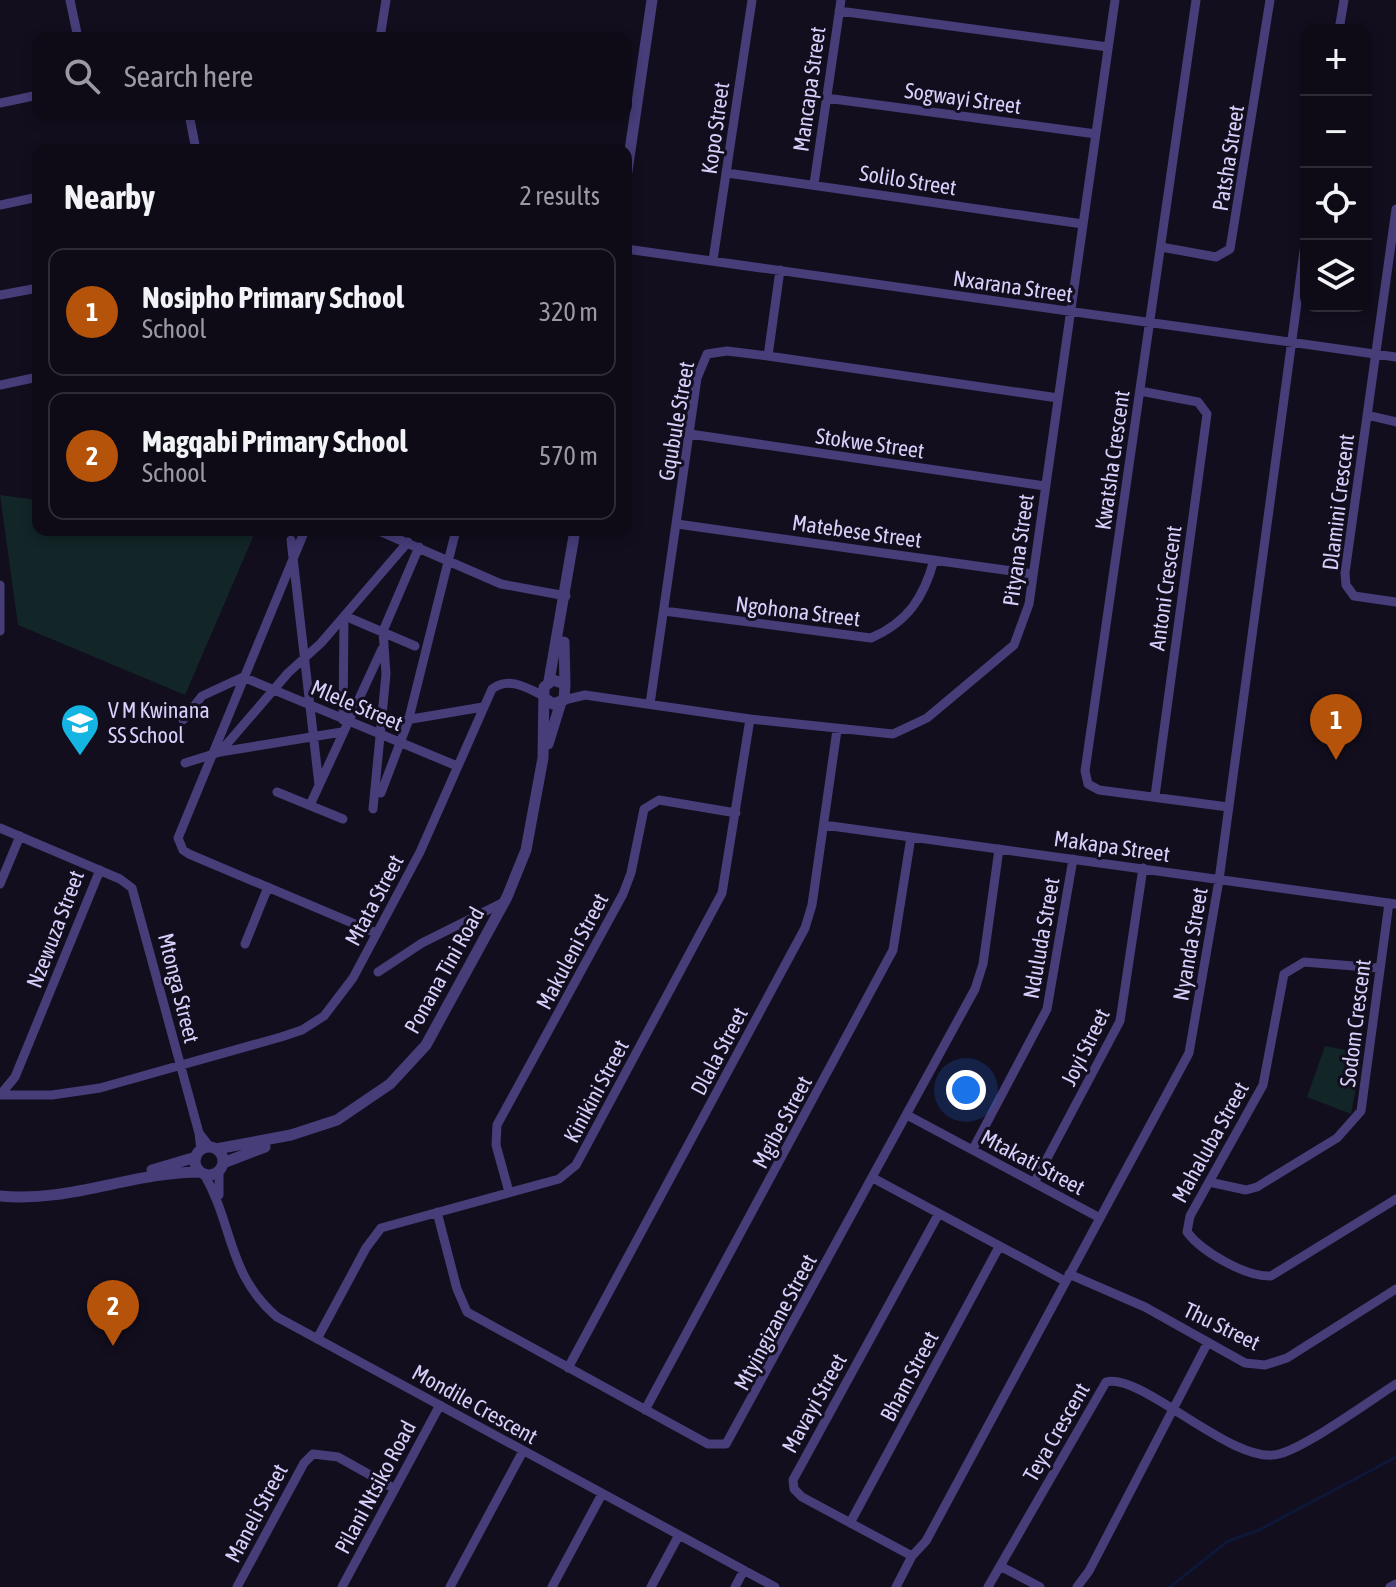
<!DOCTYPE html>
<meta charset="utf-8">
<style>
body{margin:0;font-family:"Asap Condensed",sans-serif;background:#1c1823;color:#f1f3f6}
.controls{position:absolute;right:24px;top:24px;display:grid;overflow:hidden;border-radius:16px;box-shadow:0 4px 12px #0003}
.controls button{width:72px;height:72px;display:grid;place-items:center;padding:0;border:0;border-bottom:2px solid #2e2b35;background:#0e0a16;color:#f1f3f6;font:40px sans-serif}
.you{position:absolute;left:966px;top:1090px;width:28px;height:28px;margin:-20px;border:6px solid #fff;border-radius:50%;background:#1a73e8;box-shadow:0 0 0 12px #1a73e833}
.badge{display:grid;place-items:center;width:52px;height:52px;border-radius:50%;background:#b45309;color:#fff;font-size:26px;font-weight:700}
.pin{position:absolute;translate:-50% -66px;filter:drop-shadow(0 2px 4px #0008)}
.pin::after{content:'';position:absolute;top:42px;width:28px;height:24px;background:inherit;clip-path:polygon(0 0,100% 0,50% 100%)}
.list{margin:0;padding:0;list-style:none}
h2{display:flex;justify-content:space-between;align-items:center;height:104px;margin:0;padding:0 32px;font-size:34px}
h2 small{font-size:26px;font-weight:400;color:#9b9aa1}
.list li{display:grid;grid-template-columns:52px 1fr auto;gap:24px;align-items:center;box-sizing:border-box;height:128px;margin:0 16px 16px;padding:0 16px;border:2px solid #2e2b35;border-radius:16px}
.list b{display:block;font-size:30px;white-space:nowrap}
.list p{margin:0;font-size:26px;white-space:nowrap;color:#9b9aa1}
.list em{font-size:26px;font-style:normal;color:#9b9aa1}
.icon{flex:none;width:44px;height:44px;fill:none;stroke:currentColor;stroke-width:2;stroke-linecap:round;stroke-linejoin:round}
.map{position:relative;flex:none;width:1396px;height:1587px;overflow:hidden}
.search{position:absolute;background:#0e0a16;box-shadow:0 4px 12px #0003;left:32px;top:32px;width:600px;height:88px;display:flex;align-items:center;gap:20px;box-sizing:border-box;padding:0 28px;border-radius:16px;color:#9b9aa1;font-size:30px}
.panel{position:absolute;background:#0e0a16;box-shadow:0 4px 12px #0003;left:32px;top:144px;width:600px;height:392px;border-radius:16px}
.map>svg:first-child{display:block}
.green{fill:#122527}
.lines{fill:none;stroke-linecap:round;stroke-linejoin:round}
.stream{stroke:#0d1738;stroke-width:3}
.minor{stroke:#463d79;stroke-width:9}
.tertiary{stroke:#463d79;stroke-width:11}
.labels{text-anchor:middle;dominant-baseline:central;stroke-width:6;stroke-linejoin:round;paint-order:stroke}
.street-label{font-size:22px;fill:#d9cffb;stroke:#120e1e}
.poi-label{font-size:22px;fill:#d9cffb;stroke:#120e1e;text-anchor:start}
</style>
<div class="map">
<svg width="1396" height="1587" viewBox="0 0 1396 1587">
<rect width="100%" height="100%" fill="#120e1e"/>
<!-- green -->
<path class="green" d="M0,495L38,500V530H256L185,695L18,625Z
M1325,1046L1362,1053L1351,1114L1307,1097Z"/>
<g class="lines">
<!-- stream -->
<path class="stream" d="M1170,1587L1228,1541L1259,1530L1396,1457"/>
<!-- minor -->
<path class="minor" d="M70,0L78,38
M1196,0L1085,771L1088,784L1099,790L1228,807
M839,11L1108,47
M1339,30L1344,0
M380,38L386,0
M826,98L1096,134
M0,103L38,95
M189,114L196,150
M727,173L1083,224
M814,184L841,0
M0,205L38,197
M1396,209L1345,573L1346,585L1354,596L1396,602
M1161,247L1216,257L1230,249L1270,0
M626,249L1396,357
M713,260L752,0
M0,295L38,288
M768,356L780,270
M0,385L38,377
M1140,391L1198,402L1207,414L1155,796
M1367,415L1396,422
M690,434L1045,486
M677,524L1033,574
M305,530L178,838L183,850L189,854L376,933
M377,530L501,584L566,596
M291,540L319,785
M0,585V631
M664,611L871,638C908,622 924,597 934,560
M352,619L415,646
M564,700L585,695L750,719L893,734L927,718L1014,645L1029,604L1115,0
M650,704L697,378L707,354L727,351L768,356L1058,398
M183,720L202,696L243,677L457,766
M343,720L344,617
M382,724L483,707
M220,752L342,732
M185,763L220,752L288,673L321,643L408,542
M277,792L343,819
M381,793L408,722L456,530
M310,805L382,649
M373,809L386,674L383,631L419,547
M824,825L1396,904
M0,828L120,879L132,888L199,1133L201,1150
M0,884L20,836
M245,944L268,887
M1378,968L1304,962L1284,974L1263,1085L1190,1216L1187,1232C1202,1252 1246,1277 1271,1276L1396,1199
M378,972L422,943L504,902
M0,1095L15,1077L100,870
M1,1095H52L100,1088L281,1037L302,1030L324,1016L353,978L420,852L492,689C509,676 527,688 544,696
M907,1115L1100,1218
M199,1133L210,1147
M973,1149L1047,1009L1073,859
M204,1174C234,1226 227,1274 277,1317L775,1587
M873,1178L1065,1281
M1209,1182L1246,1190L1257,1187L1337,1138L1361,1111L1389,903
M1034,1183L1120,1021L1143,868
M509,1192L496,1145L497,1125L623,894L631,873L644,809L659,800L736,813
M219,1195V1171
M437,1212L457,1289L467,1312L708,1444H726L975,989L983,964L999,849
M1069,1274L1145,1307L1245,1363L1265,1365L1287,1358L1396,1289
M317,1339L366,1248L381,1228L559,1179L576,1165L722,893L750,719
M568,1368L805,928L812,905L837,730
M645,1410L893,950L911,837
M850,1523L999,1247
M912,1556L802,1497L794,1489L793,1480L938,1215
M1000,1566L1040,1587
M237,1587L304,1463L313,1454L338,1457L395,1489
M342,1587L440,1405
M450,1587L523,1451
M552,1587L602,1494
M651,1587L679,1535
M735,1587L744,1570
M896,1587L912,1556L926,1541L1189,1053L1219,880L1306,236
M988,1587L1106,1382C1142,1372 1234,1467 1279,1454C1308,1446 1368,1402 1396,1384
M1077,1587L1089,1571L1208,1342
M1390,1587L1396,1584"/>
<!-- tertiary -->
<path class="tertiary" d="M626,178L652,0
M564,642L565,684
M549,681L575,530
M548,744L561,702
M195 1161a14 14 0 1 1 28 0a14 14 0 1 1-28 0Z
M216,1149L291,1135L337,1120L390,1084L426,1045L507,897L526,850L543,758L544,687L553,680L565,684L564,700L553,704L546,699
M223,1163L265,1147
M152,1170L196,1157
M0,1196C69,1203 132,1172 200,1172"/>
</g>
<!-- icons -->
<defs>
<g id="school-pin" transform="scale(2)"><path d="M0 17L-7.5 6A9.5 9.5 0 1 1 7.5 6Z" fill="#14b5e2" stroke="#120e1e"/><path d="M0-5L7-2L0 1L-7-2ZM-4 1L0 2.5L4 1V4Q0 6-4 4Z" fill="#fff"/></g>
</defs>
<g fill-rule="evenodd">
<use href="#school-pin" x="80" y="723"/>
</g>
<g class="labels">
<!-- street labels -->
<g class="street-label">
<text transform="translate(809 89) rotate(-82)">Mancapa Street</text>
<text transform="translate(963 98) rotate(8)">Sogwayi Street</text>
<text transform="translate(715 128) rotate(-82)">Kopo Street</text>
<text transform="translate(1228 158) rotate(-81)">Patsha Street</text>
<text transform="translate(908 180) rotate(9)">Solilo Street</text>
<text transform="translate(1013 286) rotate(8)">Nxarana Street</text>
<text transform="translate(676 421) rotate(-80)">Gqubule Street</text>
<text transform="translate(870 443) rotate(8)">Stokwe Street</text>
<text transform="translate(1112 460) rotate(-82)">Kwatsha Crescent</text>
<text transform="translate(1338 502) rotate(-83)">Dlamini Crescent</text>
<text transform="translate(857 531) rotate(8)">Matebese Street</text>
<text transform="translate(1018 550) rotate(-82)">Pityana Street</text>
<text transform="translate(1165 588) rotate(-82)">Antoni Crescent</text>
<text transform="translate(798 611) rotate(7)">Ngohona Street</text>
<text transform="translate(357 705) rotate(23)">Mlele Street</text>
<text transform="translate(1112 846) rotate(8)">Makapa Street</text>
<text transform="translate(374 900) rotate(-62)">Mtata Street</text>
<text transform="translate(55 929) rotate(-69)">Nzewuza Street</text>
<text transform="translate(1041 938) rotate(-80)">Nduluda Street</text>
<text transform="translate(1190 944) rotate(-80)">Nyanda Street</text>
<text transform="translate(572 951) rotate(-62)">Makuleni Street</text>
<text transform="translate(444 970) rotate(-61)">Ponana Tini Road</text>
<text transform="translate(179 988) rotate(76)">Mtonga Street</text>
<text transform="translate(1355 1023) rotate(-83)">Sodom Crescent</text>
<text transform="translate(1085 1047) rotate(-64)">Joyi Street</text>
<text transform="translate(719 1051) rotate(-62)">Dlala Street</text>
<text transform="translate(596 1091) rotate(-62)">Kinikini Street</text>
<text transform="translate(782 1122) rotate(-62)">Mgibe Street</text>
<text transform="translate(1210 1142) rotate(-61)">Mahaluba Street</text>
<text transform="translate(1033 1162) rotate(28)">Mtakati Street</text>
<text transform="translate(775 1322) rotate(-62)">Mtyingizane Street</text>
<text transform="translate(1222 1326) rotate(26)">Thu Street</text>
<text transform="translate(909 1376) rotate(-62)">Bham Street</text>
<text transform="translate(814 1403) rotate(-61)">Mavayi Street</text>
<text transform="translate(475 1404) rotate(29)">Mondile Crescent</text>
<text transform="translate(1056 1432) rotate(-60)">Teya Crescent</text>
<text transform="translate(375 1487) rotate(-62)">Pilani Ntsiko Road</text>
<text transform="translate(256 1513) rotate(-62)">Maneli Street</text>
</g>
<!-- poi labels -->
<g class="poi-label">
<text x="108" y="710">V M Kwinana<tspan x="108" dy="25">SS School</tspan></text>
</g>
</g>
</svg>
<div class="controls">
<button>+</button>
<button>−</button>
<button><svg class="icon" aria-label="locate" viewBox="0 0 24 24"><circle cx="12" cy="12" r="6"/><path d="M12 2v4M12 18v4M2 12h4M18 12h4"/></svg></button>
<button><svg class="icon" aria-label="layers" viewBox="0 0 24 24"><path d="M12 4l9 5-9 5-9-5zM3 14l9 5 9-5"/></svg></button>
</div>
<div class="you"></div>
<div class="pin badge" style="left:1336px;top:760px">1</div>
<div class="pin badge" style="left:113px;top:1346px">2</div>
<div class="search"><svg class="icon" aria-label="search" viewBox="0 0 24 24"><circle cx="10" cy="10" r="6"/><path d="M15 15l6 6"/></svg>Search here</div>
<section class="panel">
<h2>Nearby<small>2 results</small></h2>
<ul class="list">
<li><span class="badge">1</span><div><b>Nosipho Primary School</b><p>School</p></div><em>320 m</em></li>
<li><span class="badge">2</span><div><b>Magqabi Primary School</b><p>School</p></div><em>570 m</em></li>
</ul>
</section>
</div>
